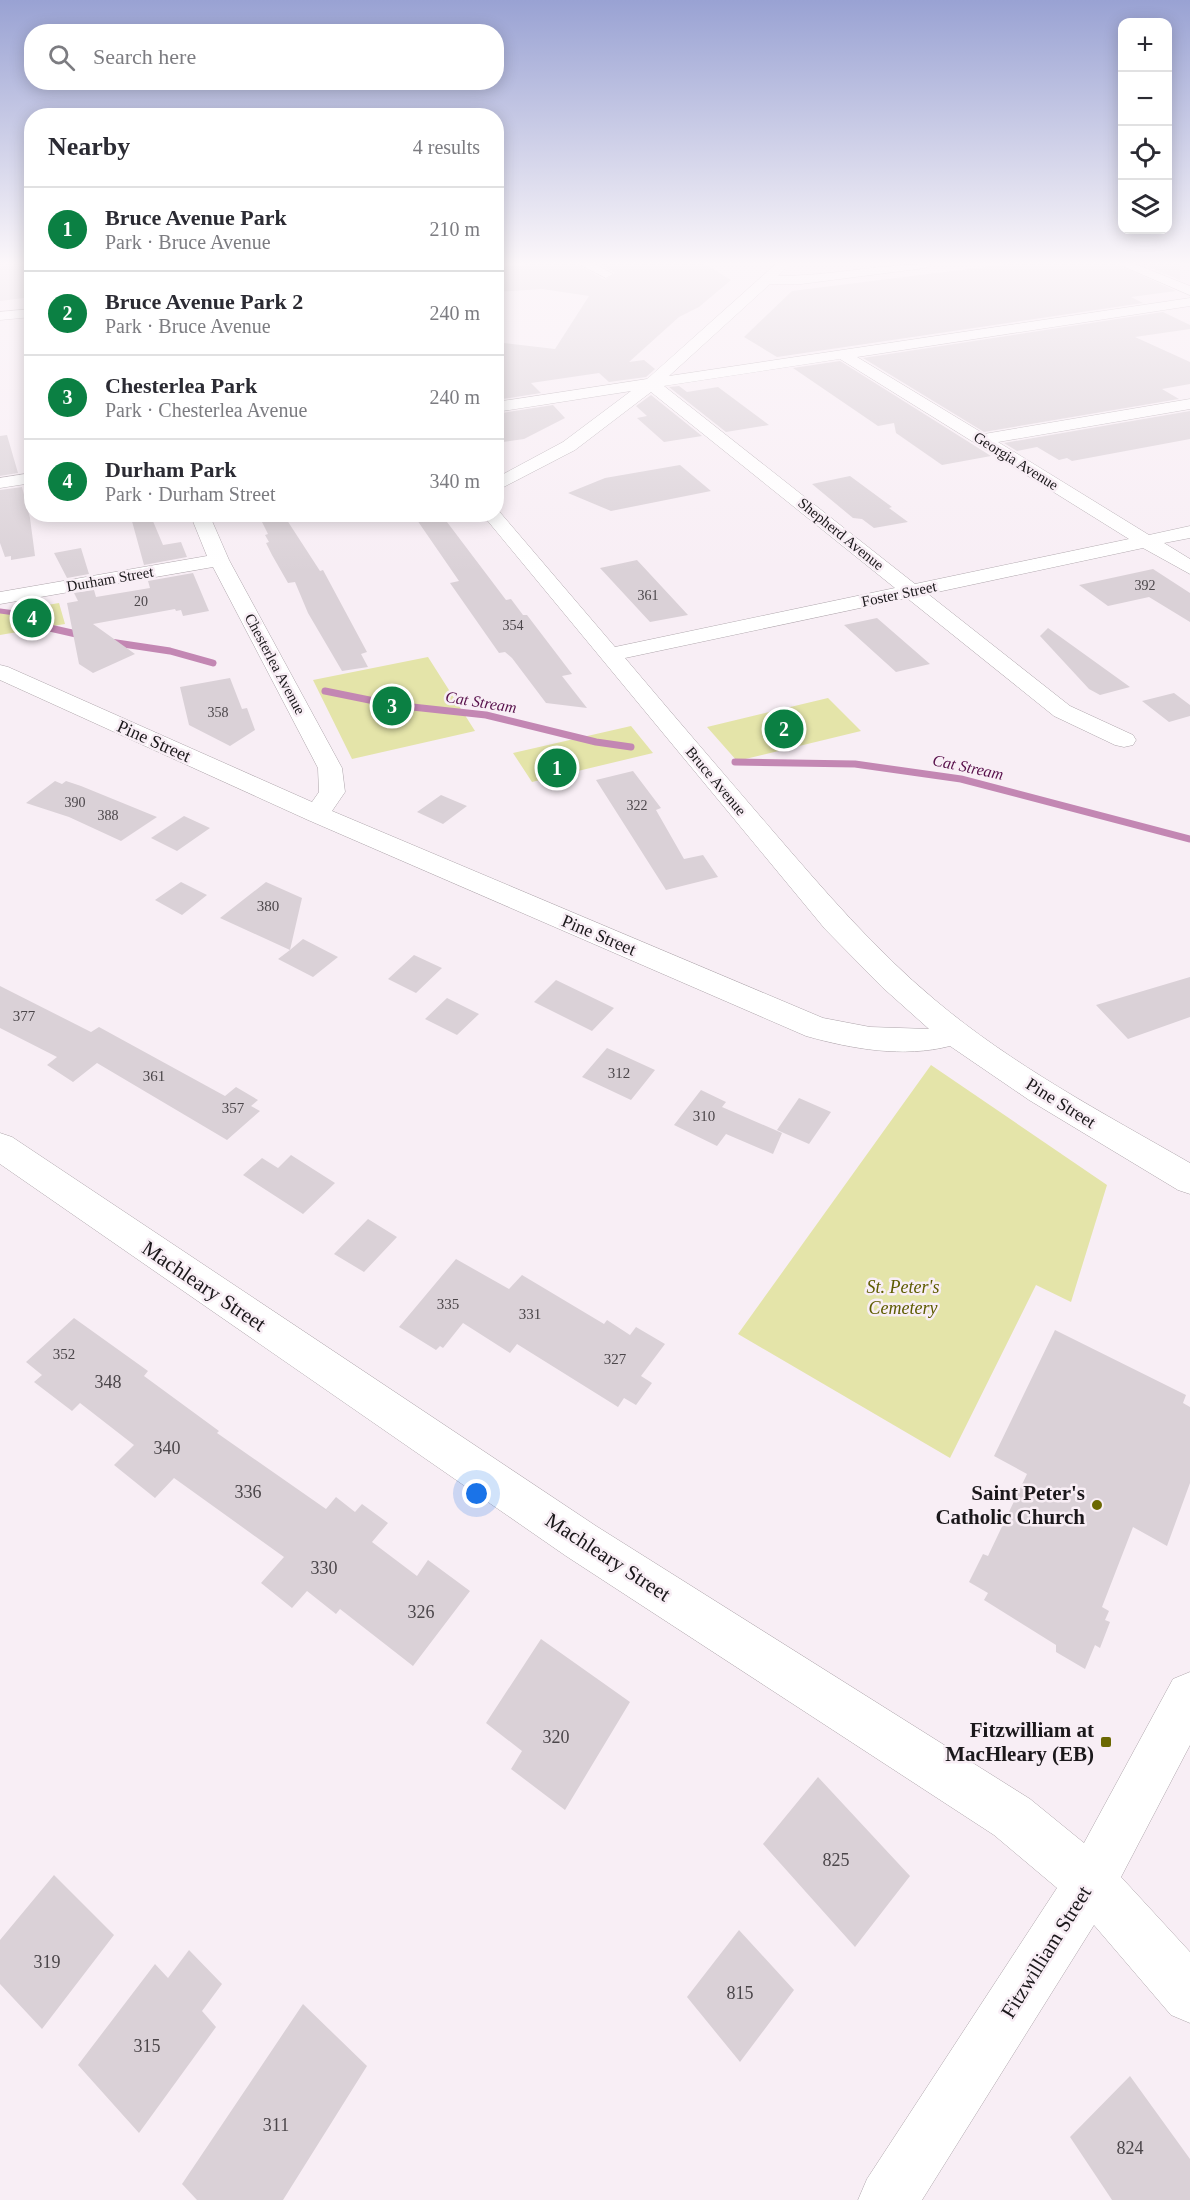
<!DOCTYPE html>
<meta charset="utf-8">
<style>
body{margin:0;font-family:"Times New Roman",serif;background:#f2f2f3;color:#2b2b33}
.controls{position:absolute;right:18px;top:18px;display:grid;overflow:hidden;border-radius:12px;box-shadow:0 3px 15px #0003}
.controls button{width:54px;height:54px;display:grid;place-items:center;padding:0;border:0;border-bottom:2px solid #e1e1e2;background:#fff;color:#2b2b33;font:30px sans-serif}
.you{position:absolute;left:477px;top:1494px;width:21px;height:21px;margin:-15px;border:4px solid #fff;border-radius:50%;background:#1a73e8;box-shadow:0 0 0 9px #1a73e833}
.badge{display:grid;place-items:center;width:39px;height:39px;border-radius:50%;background:#0b8043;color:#fff;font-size:20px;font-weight:700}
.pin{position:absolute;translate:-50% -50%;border:3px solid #fff;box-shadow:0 2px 6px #0006}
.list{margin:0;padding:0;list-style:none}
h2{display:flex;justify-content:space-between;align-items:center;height:78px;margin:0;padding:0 24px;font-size:26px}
h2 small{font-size:20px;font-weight:400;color:#7c7c81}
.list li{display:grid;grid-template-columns:39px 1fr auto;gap:18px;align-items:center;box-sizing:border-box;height:84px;padding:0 24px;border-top:2px solid #e1e1e2}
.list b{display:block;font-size:22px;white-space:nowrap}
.list p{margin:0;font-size:20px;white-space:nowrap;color:#7c7c81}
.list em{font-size:20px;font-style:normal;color:#7c7c81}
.icon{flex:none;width:33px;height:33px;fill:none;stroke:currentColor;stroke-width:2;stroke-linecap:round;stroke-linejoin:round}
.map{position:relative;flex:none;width:1190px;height:2200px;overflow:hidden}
.search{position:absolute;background:#fff;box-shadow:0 3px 15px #0003;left:24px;top:24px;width:480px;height:66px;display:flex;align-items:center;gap:15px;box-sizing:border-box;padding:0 21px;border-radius:24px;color:#7c7c81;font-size:22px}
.panel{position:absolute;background:#fff;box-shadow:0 3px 15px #0003;left:24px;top:108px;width:480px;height:414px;border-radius:24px}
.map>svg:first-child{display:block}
.green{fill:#e4e4a9}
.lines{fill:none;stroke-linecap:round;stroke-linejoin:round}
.stream-far1{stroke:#c387b3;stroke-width:5}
.stream{stroke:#c387b3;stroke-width:7}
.building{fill:#dad1d7}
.minor-casing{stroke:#aea5ab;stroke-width:1}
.minor{fill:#fff;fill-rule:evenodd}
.poi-dot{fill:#6b6802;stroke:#f8eef5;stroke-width:2}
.labels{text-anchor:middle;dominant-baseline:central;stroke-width:5;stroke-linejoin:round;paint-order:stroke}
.far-number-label{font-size:14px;fill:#4b464a}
.far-street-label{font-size:15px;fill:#1b181b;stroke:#f8eef5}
.number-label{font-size:15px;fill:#4b464a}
.far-water-label{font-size:16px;font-style:italic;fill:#570f4a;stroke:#f8eef5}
.street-label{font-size:18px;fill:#1b181b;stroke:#f8eef5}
.park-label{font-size:18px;font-style:italic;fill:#5d5b00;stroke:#f8eef5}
.near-number-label{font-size:18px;fill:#4b464a}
.near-street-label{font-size:21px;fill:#1b181b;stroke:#f8eef5}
.near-poi-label{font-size:21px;font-weight:bold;fill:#1b181b;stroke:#f8eef5;text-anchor:end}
</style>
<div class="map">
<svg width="1190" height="2200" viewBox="0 0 1190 2200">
<rect width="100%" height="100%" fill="#f8eef5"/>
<!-- green -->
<path class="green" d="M59,603L65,624L0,635V613Z
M428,657L475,731L352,759L313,680Z
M828,698L861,731L737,761L707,727Z
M631,726L653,753L532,782L513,753Z
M931,1065L1107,1185L1071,1302L1036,1285L950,1458L738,1334Z"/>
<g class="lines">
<!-- stream-far1 -->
<path class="stream-far1" d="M0,611L15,613L28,620"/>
<!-- stream -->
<path class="stream" d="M25,618L41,626L85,636
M110,642L170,651L213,663
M325,691L394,705L486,715L596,742L631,747
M735,762L855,764L961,779L1190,839"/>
</g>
<!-- building -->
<path class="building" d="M0,264H24L32,284V297L0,301Z
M530,264H577L605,280L615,273L600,264H705L731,280L699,307L679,317L629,362L644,360L655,369L646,377L609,382L599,373L531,383L541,393L496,400V342L555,349L589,296L542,289L496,292V268Z
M1008,264H1116L1176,291L1131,297L1143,303L777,357L744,337L792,291Z
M1141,264H1180V280Z
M1163,312L1190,325V329L1135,337L1190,362V384L1162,389L1179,399L984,432L863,358Z
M840,361L991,456L942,465L896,433L894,423L878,426L793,368Z
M679,386L687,392L718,387L769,425L726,432L669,387Z
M651,395L702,436L664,442L637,418L647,416L636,406Z
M553,405L565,418L524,439L496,443V414Z
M1190,411V439L1072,461L1067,458L1059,460L1037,447L1017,451L1004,443Z
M7,435L18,473L0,476V436Z
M680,465L711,491L611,511L568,493L605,478Z
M850,476L892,507L889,508L908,522L874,528L862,519L853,518L812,484Z
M22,487L30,518L35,556L11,560V556L5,557L0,543V490Z
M130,514H150L163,545L181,542L187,557L144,565Z
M258,514H283L320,571L323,570L367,652L361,654L368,667L342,671L308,613L295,582L288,583L272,555L266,543L269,542L265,535L268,534Z
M424,514H439L447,522L506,600L511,599L523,615H527L572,674L562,676L587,708L546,703L512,658L505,652L499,653L450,583L459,581L417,520Z
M81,548L89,574L67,578L54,553Z
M637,560L688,615L650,622L600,568Z
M1153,569L1190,593V622L1149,597L1108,606L1079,585Z
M193,573L209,611L183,616L181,610L176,611L175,609L93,624L135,654L93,673L79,664L67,603L78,601L74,593L94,590L96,597L150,588L148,581Z
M877,618L930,664L896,672L844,625Z
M1048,628L1130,687L1100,695L1089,689L1040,636Z
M230,678L242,709L247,708L255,730L230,746L189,725L180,687Z
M1174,693L1190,705V716L1169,722L1142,701Z
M633,771L661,808L656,810L684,859L703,855L718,877L666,890L596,780Z
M55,781L62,784L66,781L81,786L157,817L121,841L69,817L26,803Z
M441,795L467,806L443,824L417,812Z
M184,816L210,828L177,851L151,838Z
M181,882L207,895L182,915L155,900Z
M266,882L302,898L290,950L303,939L338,957L313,977L278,959L290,950L220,918Z
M414,955L442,968L416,993L388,979Z
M1190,977V1017L1128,1039L1096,1005Z
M556,980L614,1008L592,1031L534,1002Z
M0,986L91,1032L99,1027L225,1096L236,1087L258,1100L251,1106L260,1111L227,1140L97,1063L73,1082L47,1065L57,1057L0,1028Z
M447,998L479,1014L457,1035L425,1019Z
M607,1048L655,1070L631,1100L582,1077Z
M701,1090L726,1102L722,1107L782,1133L773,1154L726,1134L717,1146L674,1125Z
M799,1098L831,1112L809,1144L777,1130Z
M291,1155L335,1183L303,1214L243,1175L262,1158L278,1168Z
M368,1219L397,1237L364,1272L334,1254Z
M456,1259L509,1289L522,1275L604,1324L607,1320L630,1335L636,1327L665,1344L641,1376L652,1383L636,1405L624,1398L618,1407L517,1344L510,1353L463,1323L443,1348L440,1346L436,1350L399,1327Z
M74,1318L148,1371L144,1376L219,1431L217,1433L326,1509L336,1497L355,1512L362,1504L388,1523L372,1542L417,1576L428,1560L470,1591L413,1666L340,1609L336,1614L307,1591L292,1608L261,1583L284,1557L174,1478L155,1498L114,1465L134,1445L80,1403L72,1411L34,1382L42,1375L26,1362Z
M1055,1330L1186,1395L1183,1403L1190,1407V1483L1167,1546L1133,1527L1102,1607L1109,1611L1105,1620L1110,1622L1100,1648L1095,1645L1085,1669L1056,1652V1645L984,1600L988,1593L969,1582L983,1554L988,1556L1027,1474L994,1456Z
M541,1639L630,1702L565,1810L511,1769L522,1751L486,1723Z
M818,1777L910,1876L855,1947L763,1844Z
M54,1875L114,1935L42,2029L0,1984V1940Z
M739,1930L794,1990L740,2062L687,1997Z
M189,1950L222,1984L202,2011L216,2027L139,2133L78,2065L155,1964L168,1978Z
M303,2004L367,2066L283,2200H197L182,2184Z
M1130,2076L1190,2159V2200H1112L1070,2137Z"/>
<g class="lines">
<!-- minor casing -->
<g class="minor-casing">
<path id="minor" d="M579,264H595L613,274L606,278Z
M776,264H790L778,276C830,276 880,264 931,264L925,268L801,284H770L669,376L1190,298V306L857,357L984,434L1190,399V409L998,442L1149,535L1190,526V538L1164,543L1190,559V574L1143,548L928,594L1070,706L1133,735L1136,740L1133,745L1124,747L1115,745L1054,716L907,598L625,658C674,716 723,773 772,830C824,890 874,949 935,1000C1012,1065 1103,1113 1190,1163V1194L1178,1190L1029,1100L950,1046C904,1058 852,1049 806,1036L308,820L0,680V665L8,667L312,802L319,792L318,768L213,567L0,604V592L207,556L190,514H209L229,560L342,768L345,792L332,811L823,1018L870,1027L929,1029L882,987L825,929L482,514H496L498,510L615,647L895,588L651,392L575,450L496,491V478L563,442L631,391L496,412V402L647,379ZM840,359L1129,539L915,584L664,386Z
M1118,264H1135L1190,286V295Z
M32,309V317L0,320V312Z
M32,473V483L0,488V478Z
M0,1133L12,1137L596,1526L1030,1799L1084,1843L1173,1679L1190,1672V1745L1121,1877L1190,1952V2023L1171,2015L1094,1925L922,2200H858L867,2179L1057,1888L994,1835L566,1556L0,1164Z"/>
</g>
<!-- minor -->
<use href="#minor" class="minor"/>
</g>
<!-- sky -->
<linearGradient id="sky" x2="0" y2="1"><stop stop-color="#99a2d3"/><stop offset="0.46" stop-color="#fcf7fa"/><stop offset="1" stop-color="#fcf7fa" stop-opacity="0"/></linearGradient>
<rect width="1190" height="572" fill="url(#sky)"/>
<!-- markers -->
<g class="poi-dot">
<circle cx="1097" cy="1505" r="6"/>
<rect x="1100" y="1736" width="12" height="12" rx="3"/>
</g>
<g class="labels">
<!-- far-number labels -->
<g class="far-number-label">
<text x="1145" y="585">392</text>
<text x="648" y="595">361</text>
<text x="141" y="601">20</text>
<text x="513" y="625">354</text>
<text x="218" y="712">358</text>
<text x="75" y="802">390</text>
<text x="637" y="805">322</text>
<text x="108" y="815">388</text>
</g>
<!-- far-street labels -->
<g class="far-street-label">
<text transform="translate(1016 461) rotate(32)">Georgia Avenue</text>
<text transform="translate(841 534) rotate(39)">Shepherd Avenue</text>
<text transform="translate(110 579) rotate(-10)">Durham Street</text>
<text transform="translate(899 594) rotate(-12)">Foster Street</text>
<text transform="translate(275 664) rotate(62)">Chesterlea Avenue</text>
<text transform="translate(716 781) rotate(50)">Bruce Avenue</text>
</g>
<!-- number labels -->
<g class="number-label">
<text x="268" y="906">380</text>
<text x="24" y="1016">377</text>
<text x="619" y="1073">312</text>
<text x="154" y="1076">361</text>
<text x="233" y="1108">357</text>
<text x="704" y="1116">310</text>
<text x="448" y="1304">335</text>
<text x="530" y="1314">331</text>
<text x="64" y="1354">352</text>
<text x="615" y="1359">327</text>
</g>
<!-- far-water labels -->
<g class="far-water-label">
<text transform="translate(481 702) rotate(9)">Cat Stream</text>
<text transform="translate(968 767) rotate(12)">Cat Stream</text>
</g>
<!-- street labels -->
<g class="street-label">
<text transform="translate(154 741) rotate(24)">Pine Street</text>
<text transform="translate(599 935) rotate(23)">Pine Street</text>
<text transform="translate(1061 1103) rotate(32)">Pine Street</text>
</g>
<!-- park labels -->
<g class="park-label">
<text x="903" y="1287">St. Peter's<tspan x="903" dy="21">Cemetery</tspan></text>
</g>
<!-- near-number labels -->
<g class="near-number-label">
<text x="108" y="1382">348</text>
<text x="167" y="1448">340</text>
<text x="248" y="1492">336</text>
<text x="324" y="1568">330</text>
<text x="421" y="1612">326</text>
<text x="556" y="1737">320</text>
<text x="836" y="1860">825</text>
<text x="47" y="1962">319</text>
<text x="740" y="1993">815</text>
<text x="147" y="2046">315</text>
<text x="276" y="2125">311</text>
<text x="1130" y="2148">824</text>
</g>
<!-- near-street labels -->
<g class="near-street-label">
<text transform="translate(204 1286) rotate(34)">Machleary Street</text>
<text transform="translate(608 1557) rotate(33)">Machleary Street</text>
<text transform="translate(1046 1952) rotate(-58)">Fitzwilliam Street</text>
</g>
<!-- near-poi labels -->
<g class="near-poi-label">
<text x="1085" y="1493">Saint Peter's<tspan x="1085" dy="24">Catholic Church</tspan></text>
<text x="1094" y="1730">Fitzwilliam at<tspan x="1094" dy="24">MacHleary (EB)</tspan></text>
</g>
</g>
</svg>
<div class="controls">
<button>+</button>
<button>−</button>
<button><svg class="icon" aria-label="locate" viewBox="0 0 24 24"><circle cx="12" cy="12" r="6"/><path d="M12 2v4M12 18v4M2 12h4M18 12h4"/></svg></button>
<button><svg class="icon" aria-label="layers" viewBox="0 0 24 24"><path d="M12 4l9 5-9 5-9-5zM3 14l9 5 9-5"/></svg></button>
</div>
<div class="you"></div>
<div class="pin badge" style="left:557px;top:768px">1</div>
<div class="pin badge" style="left:784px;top:729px">2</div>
<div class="pin badge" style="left:392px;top:706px">3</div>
<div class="pin badge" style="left:32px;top:618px">4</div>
<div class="search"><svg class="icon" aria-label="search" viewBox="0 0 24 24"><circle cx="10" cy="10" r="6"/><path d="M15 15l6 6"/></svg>Search here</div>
<section class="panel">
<h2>Nearby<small>4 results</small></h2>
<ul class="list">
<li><span class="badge">1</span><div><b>Bruce Avenue Park</b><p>Park · Bruce Avenue</p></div><em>210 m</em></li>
<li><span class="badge">2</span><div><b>Bruce Avenue Park 2</b><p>Park · Bruce Avenue</p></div><em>240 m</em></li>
<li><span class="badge">3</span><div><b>Chesterlea Park</b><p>Park · Chesterlea Avenue</p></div><em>240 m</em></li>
<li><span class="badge">4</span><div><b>Durham Park</b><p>Park · Durham Street</p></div><em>340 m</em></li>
</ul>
</section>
</div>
